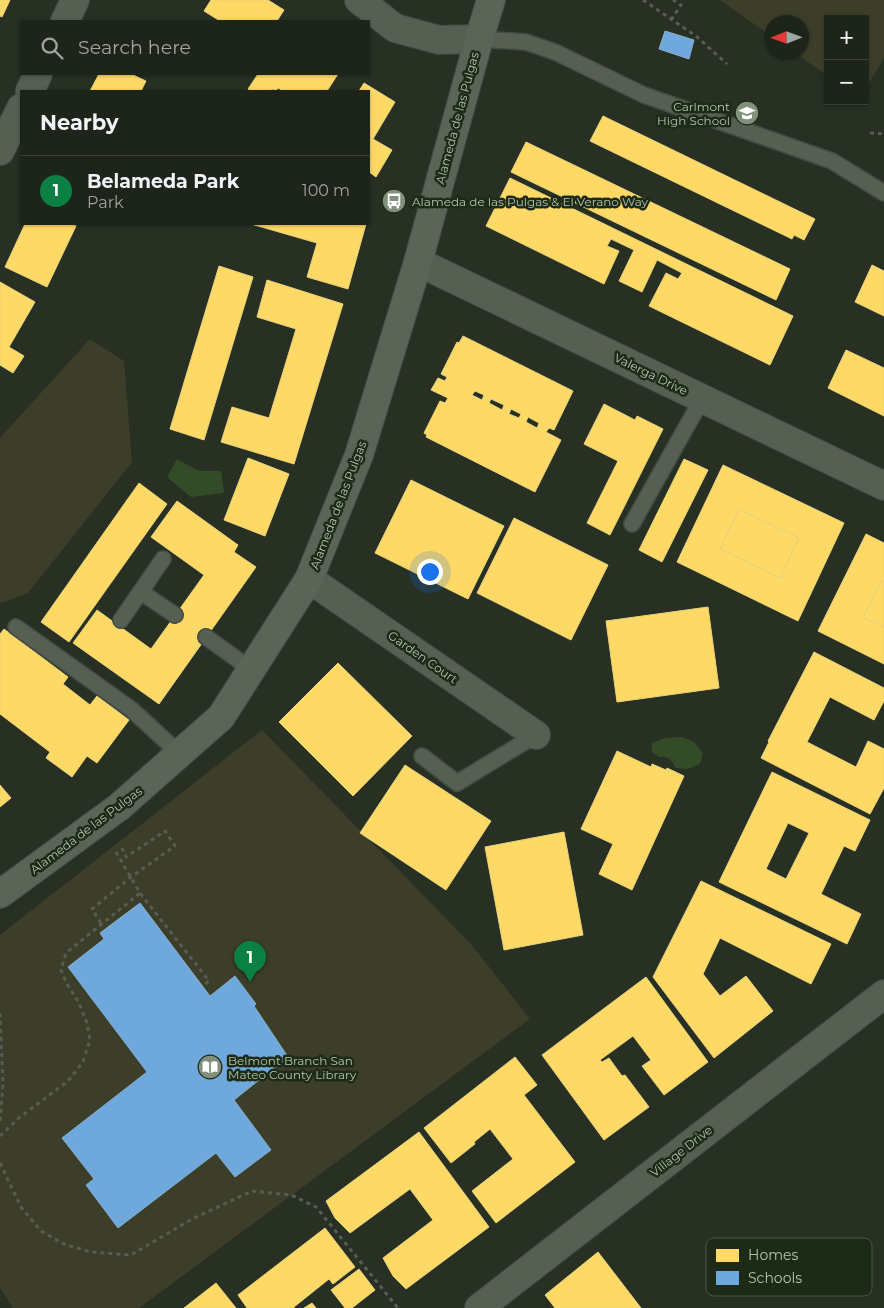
<!DOCTYPE html>
<meta charset="utf-8">
<style>
body{margin:0;font-family:Montserrat,sans-serif;background:#2a3027;color:#f1f3f6}
.controls{position:absolute;right:15px;top:15px;display:grid;overflow:hidden;border-radius:0px;box-shadow:0 1px 4px #0004}
.controls button{width:45px;height:45px;display:grid;place-items:center;padding:0;border:0;border-bottom:1px solid #3b4139;background:#1d241a;color:#f1f3f6;font:25px sans-serif}
.compass{position:absolute;left:764px;top:15px;width:45px;height:45px;border-radius:50%;background:#1d241a;box-shadow:0 1px 4px #0004;rotate:269deg}
.you{position:absolute;left:429px;top:571px;width:18px;height:18px;margin:-12px;border:4px solid #fff;border-radius:50%;background:#1a73e8;box-shadow:0 0 0 8px #1a73e833}
.badge{display:grid;place-items:center;width:32px;height:32px;border-radius:50%;background:#0b8043;color:#fff;font-size:16px;font-weight:700}
.pin{position:absolute;translate:-50% -41px;filter:drop-shadow(0 1px 2px #0008)}
.pin::after{content:'';position:absolute;top:26px;width:18px;height:15px;background:inherit;clip-path:polygon(0 0,100% 0,50% 100%)}
.list{margin:0;padding:0;list-style:none}
h2{display:flex;justify-content:space-between;align-items:center;height:65px;margin:0;padding:0 20px;font-size:21px}
h2 small{font-size:16px;font-weight:400;color:#a0a4a2}
.list li{display:grid;grid-template-columns:32px 1fr auto;gap:15px;align-items:center;box-sizing:border-box;height:70px;padding:0 20px;border-top:1px solid #3b4139}
.list b{display:block;font-size:19px;white-space:nowrap}
.list p{margin:0;font-size:16px;white-space:nowrap;color:#a0a4a2}
.list em{font-size:16px;font-style:normal;color:#a0a4a2}
.icon{flex:none;width:28px;height:28px;fill:none;stroke:currentColor;stroke-width:2;stroke-linecap:round;stroke-linejoin:round}
.map{position:relative;flex:none;width:884px;height:1308px;overflow:hidden}
.search{position:absolute;background:#1d241a;box-shadow:0 1px 4px #0004;left:20px;top:20px;width:350px;height:55px;display:flex;align-items:center;gap:12px;box-sizing:border-box;padding:0 18px;border-radius:0px;color:#a0a4a2;font-size:19px}
.panel{position:absolute;background:#1d241a;box-shadow:0 1px 4px #0004;left:20px;top:90px;width:350px;height:135px;border-radius:0px}
.map>svg:first-child{display:block}
.green{fill:#3d3e2a}
.water{fill:#334c28}
.homes{fill:#ffd966;stroke:#e8d27b;fill-rule:evenodd}
.schools{fill:#6fa8dc;stroke:#83b0cd}
.lines{fill:none;stroke-linecap:round;stroke-linejoin:round}
.service-casing{stroke:#444b41;stroke-width:18}
.minor-casing{stroke:#444b41;stroke-width:30}
.secondary-casing{stroke:#444b41;stroke-width:30}
.path{stroke:#575d52;stroke-width:3;stroke-dasharray:4 4;stroke-linecap:butt}
.service{stroke:#565f52;stroke-width:15}
.minor{stroke:#565f52;stroke-width:28}
.secondary{stroke:#5a6457;stroke-width:28}
.labels{text-anchor:middle;dominant-baseline:central;stroke-width:5;stroke-linejoin:round;paint-order:stroke}
.poi-label{font-size:12px;fill:#b2c3ab;stroke:#1d2a18;text-anchor:start}
.street-label{font-size:12px;fill:#b2c3ab;stroke:#1d2a18}
.key{fill:#1d2a18;stroke:#4a5844;stroke-width:1}
.key-label{font-size:14px;fill:#b2c3ab}
</style>
<div class="map">
<svg width="884" height="1308" viewBox="0 0 884 1308">
<rect width="100%" height="100%" fill="#273023"/>
<!-- green -->
<path class="green" d="M720,0H884V58L865,90V19H828V76L795,53L802,52V22H772L771,36Z
M90,339L124,361L132,462L28,593L0,603V438Z
M262,730L471,944L530,1019L139,1308H13L0,1288V935Z"/>
<!-- water -->
<path class="water" d="M177,459L199,471H221L224,493L191,497L167,477Z
M682,737L694,742L703,753L700,764L688,769L676,768C671,760 669,756 659,757L652,752V743L665,738Z"/>
<!-- homes -->
<path class="homes" d="M0,0H10L2,17L0,16Z
M211,0H268L284,10L277,21H220L204,11Z
M99,74H131L146,81L141,91H90Z
M258,74H338L327,91H283L278,88L276,91L272,89L270,91H251L248,89Z
M364,83L395,102L373,139L392,150L376,177L369,172V91H359Z
M603,116L815,219L804,240L794,235L792,239L590,141Z
M526,142L790,269L776,300L511,172Z
M510,178L793,316L770,365L649,306L666,273L678,279L682,273L657,260L642,292L619,281L634,250L611,239L607,246L619,251L604,284L486,226Z
M25,224H72L76,226L47,287L5,267Z
M251,224H366L348,289L307,277L317,243Z
M872,265L884,271V316L855,302Z
M219,266L253,277L204,440L170,429Z
M267,280L343,304L294,464L221,442L232,407L269,418L296,329L257,317Z
M0,282L35,302L9,347L24,356L13,373L0,365Z
M463,336L573,391L554,430L549,428L546,432L561,440L535,492L426,437L427,435L424,433L440,401L445,403L448,398L431,390L438,378L445,381L447,377L441,374L457,342L459,343ZM475,391L484,395L482,400L472,395ZM491,399L504,405L502,410L489,403ZM511,409L521,414L519,418L509,414ZM528,417L539,423L537,428L526,422Z
M846,350L884,368V416L828,388Z
M604,404L635,420L637,416L663,429L610,535L587,523L618,461L584,444Z
M248,458L289,474L265,536L224,520Z
M684,459L708,470L662,562L639,550Z
M723,465L844,523L798,621L677,562ZM739,509L799,538L780,578L720,549Z
M411,480L504,526L468,599L375,553Z
M139,483L167,504L69,642L41,622Z
M177,501L238,545L234,552L256,567L159,704L73,643L97,610L151,649L204,575L151,537Z
M739,509L799,538L780,578L720,549Z
M514,518L608,565L571,640L477,593Z
M866,534L884,543V582L882,580L863,617L884,627V664L818,631Z
M882,580L884,582V627L863,617Z
M708,607L719,688L617,702L606,621Z
M4,629L68,677L63,684L90,705L97,696L129,720L97,763L87,756L72,777L46,758L50,752L0,714V634Z
M814,652L884,688V701L874,720L830,697L807,742L856,767L868,741L884,749V788L870,814L761,758L769,742L768,741Z
M338,663L412,736L353,796L279,722Z
M617,751L651,767L652,764L666,770L667,768L684,776L632,890L599,874L613,844L581,829Z
M405,765L491,821L446,890L360,833Z
M772,772L870,820L855,851L844,846L821,894L861,914L847,944L719,882ZM788,823L809,833L786,879L766,869Z
M0,785L11,798L0,807Z
M564,832L583,935L504,950L485,847Z
M701,881L831,944L811,984L720,938L703,974L720,996L746,976L773,1011L714,1058L653,977Z
M646,977L708,1062L664,1095L642,1066L651,1060L633,1036L600,1060L602,1062L609,1058L622,1076L625,1075L649,1107L604,1140L542,1055Z
M515,1057L537,1085L524,1095L575,1162L496,1223L472,1191L513,1159L490,1129L474,1142L475,1144L451,1163L424,1128Z
M419,1132L489,1227L406,1289L393,1276L383,1258L433,1220L410,1189L350,1233L335,1218L326,1201Z
M325,1228L355,1267L333,1284L329,1279L294,1307V1308H247L238,1295Z
M598,1252L641,1308H555L545,1295Z
M359,1269L375,1290L352,1308H345L331,1290Z
M216,1283L236,1308H184Z
M312,1303L316,1308H304Z"/>
<!-- schools -->
<path class="schools" d="M665,31L694,40L689,59L659,49Z
M140,903L210,996L235,976L256,1004L254,1006L288,1057L234,1100L271,1150L235,1177L216,1153L118,1228L86,1185L94,1179L62,1138L147,1072L68,967L104,939L100,933Z"/>
<g class="lines">
<!-- service casing -->
<g class="service-casing">
<path id="service" d="M479,39L526,42L555,52L644,95L832,161L884,193
M632,524L702,399
M141,592L175,615
M121,620L163,559
M16,627L131,709L180,754
M206,637L252,670
M422,756L457,783L536,735"/>
</g>
<!-- minor casing -->
<g class="minor-casing">
<path id="minor" d="M359,0L395,28L439,40L479,39
M65,21L75,0
M30,91L38,74
M0,151L21,108
M418,262L884,486
M309,579L536,735
M479,1308L884,994"/>
</g>
<!-- secondary casing -->
<g class="secondary-casing">
<path id="secondary" d="M0,894L119,807L221,717L309,579L359,455L418,262L479,39L491,0"/>
</g>
<!-- path -->
<path class="path" d="M643,0L696,36L727,64
M671,20L681,5L673,0
M870,133L884,134
M116,852L140,893L209,981L203,986
M101,923L92,909L131,877L175,846L165,831L126,857L122,848
M0,1013L3,1084L0,1122
M0,1136L19,1118L68,1081L83,1062L90,1040L87,1023L79,1003L67,984L61,970L66,953L140,893
M0,1163L21,1207L41,1231L64,1244L91,1252L131,1255L192,1219L252,1191L291,1195L316,1207L398,1308"/>
<!-- service -->
<use href="#service" class="service"/>
<!-- minor -->
<use href="#minor" class="minor"/>
<!-- secondary -->
<use href="#secondary" class="secondary"/>
</g>
<!-- icons -->
<defs>
<g id="school-disc" transform="scale(1.25)"><circle r="9.5" fill="#81907b" stroke="#1d2a18"/><path d="M0-5L7-2L0 1L-7-2ZM-4 1L0 2.5L4 1V4Q0 6-4 4Z" fill="#fff"/></g>
<g id="bus-disc" transform="scale(1.25)"><circle r="9.5" fill="#81907b" stroke="#1d2a18"/><path d="M-5-6H5V4H4V6H2V4H-2V6H-4V4H-5ZM-3.5-4V0h7V-4ZM-3.5 1.2v1.5H-2V1.2ZM2 1.2v1.5H3.5V1.2Z" fill="#fff"/></g>
<g id="library-disc" transform="scale(1.25)"><circle r="9.5" fill="#81907b" stroke="#1d2a18"/><path d="M-6-4Q-3-5.5-.7-3.5V5Q-3 3-6 4ZM6-4Q3-5.5 .7-3.5V5Q3 3 6 4Z" fill="#fff"/></g>
</defs>
<g fill-rule="evenodd">
<use href="#school-disc" x="747" y="113"/>
<use href="#bus-disc" x="394" y="201"/>
<use href="#library-disc" x="210" y="1067"/>
</g>
<g class="labels">
<!-- poi labels -->
<g class="poi-label">
<text x="730" y="106" text-anchor="end">Carlmont<tspan x="730" dy="14">High School</tspan></text>
<text x="412" y="201">Alameda de las Pulgas &amp; El Verano Way</text>
<text x="228" y="1060">Belmont Branch San<tspan x="228" dy="14">Mateo County Library</tspan></text>
</g>
<!-- street labels -->
<g class="street-label">
<text transform="translate(457 118) rotate(-75)">Alameda de las Pulgas</text>
<text transform="translate(651 374) rotate(26)">Valerga Drive</text>
<text transform="translate(338 505) rotate(-69)">Alameda de las Pulgas</text>
<text transform="translate(423 657) rotate(35)">Garden Court</text>
<text transform="translate(86 830) rotate(-37)">Alameda de las Pulgas</text>
<text transform="translate(681 1151) rotate(-38)">Village Drive</text>
</g>
</g>
<!-- legend -->
<rect x="706" y="1238" width="166" height="58" rx="8" class="key"/>
<rect x="716" y="1249" width="23" height="13" fill="#ffd966"/>
<rect x="716" y="1271" width="23" height="14" fill="#6fa8dc"/>
<g class="key-label">
<text x="748" y="1260">Homes</text>
<text x="748" y="1283">Schools</text>
</g>
</svg>
<div class="controls">
<button>+</button>
<button>−</button>
</div>
<svg class="compass" viewBox="-18 -18 36 36"><path d="M0-13l5 13h-10z" fill="#e53935"/><path d="M0 13l5-13h-10z" fill="#a0a4a2"/></svg>
<div class="you"></div>
<div class="pin badge" style="left:250px;top:982px">1</div>
<div class="search"><svg class="icon" aria-label="search" viewBox="0 0 24 24"><circle cx="10" cy="10" r="6"/><path d="M15 15l6 6"/></svg>Search here</div>
<section class="panel">
<h2>Nearby<small></small></h2>
<ul class="list">
<li><span class="badge">1</span><div><b>Belameda Park</b><p>Park</p></div><em>100 m</em></li>
</ul>
</section>
</div>
